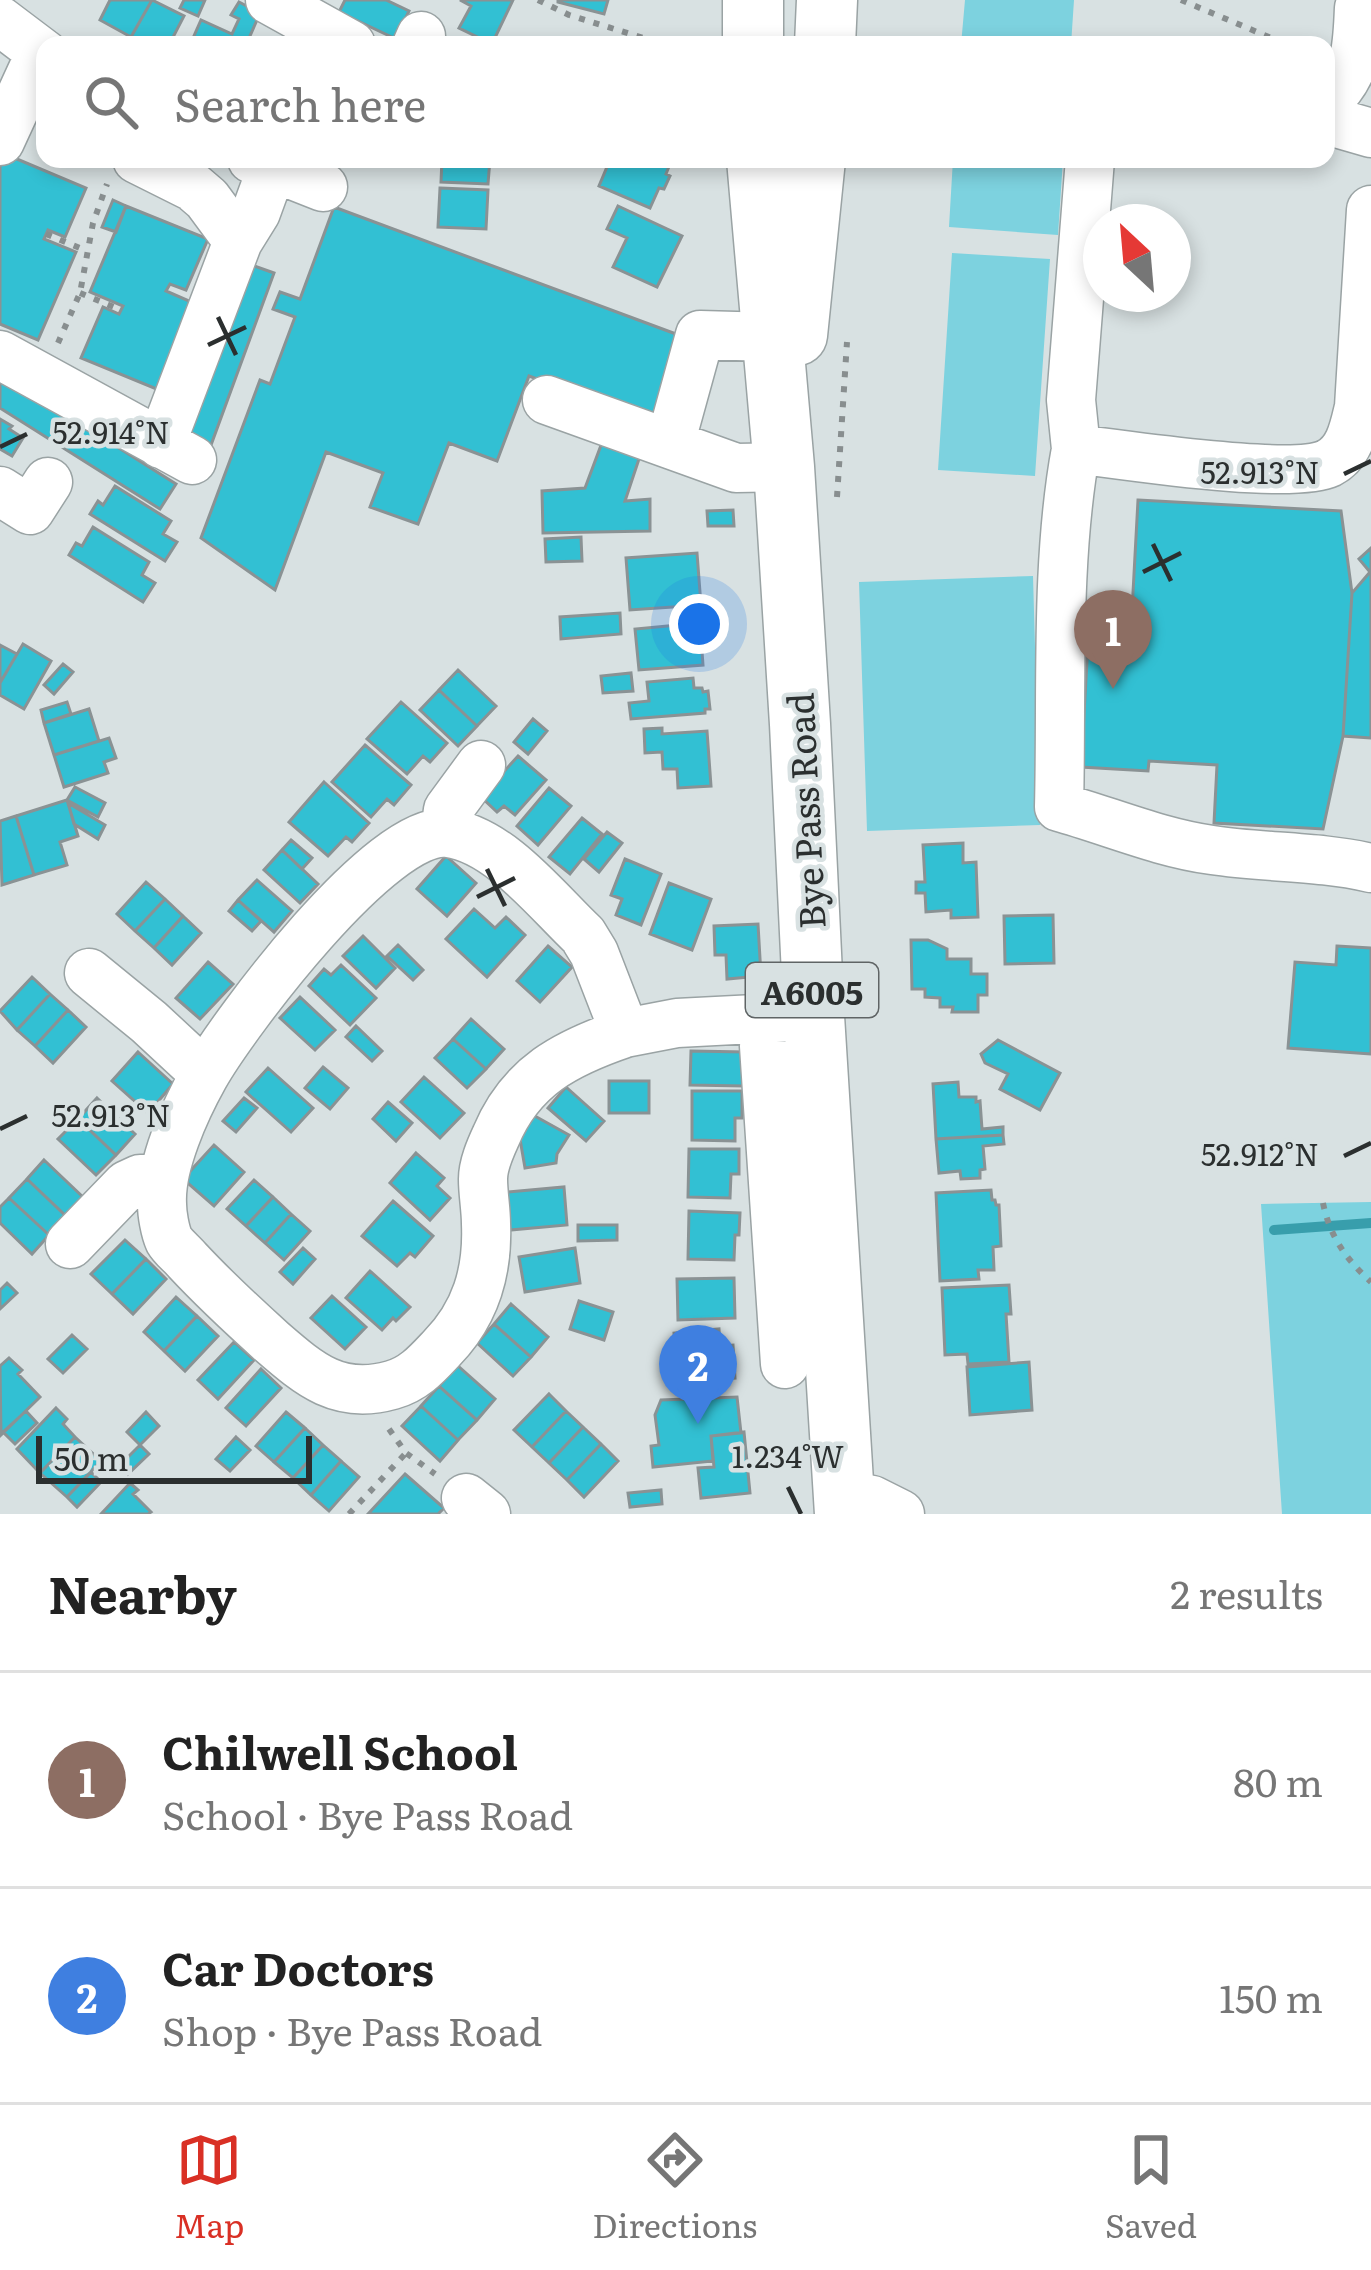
<!DOCTYPE html>
<meta charset="utf-8">
<style>
body{margin:0;font-family:Literata,serif;background:#f2f2f2;color:#222}
.compass{position:absolute;left:1083px;top:204px;width:108px;height:108px;border-radius:50%;background:#fff;box-shadow:0 6px 18px #0003;rotate:334deg}
.scale{position:absolute;left:36px;bottom:30px;width:276px;box-sizing:border-box;padding-left:12px;border:6px solid #2b2f2f;border-top:0;font-size:33px;line-height:42px;white-space:nowrap;color:#2b2f2f;-webkit-text-stroke:9px #d8e1e2;paint-order:stroke}
.you{position:absolute;left:699px;top:624px;width:42px;height:42px;margin:-30px;border:9px solid #fff;border-radius:50%;background:#1a73e8;box-shadow:0 0 0 18px #1a73e833}
.badge{display:grid;place-items:center;width:78px;height:78px;border-radius:50%;background:#d93025;color:#fff;font-size:39px;font-weight:700}
.pin{position:absolute;translate:-50% -99px;filter:drop-shadow(0 3px 6px #0008)}
.pin::after{content:'';position:absolute;top:63px;width:42px;height:36px;background:inherit;clip-path:polygon(0 0,100% 0,50% 100%)}
.list{margin:0;padding:0;list-style:none}
h2{display:flex;justify-content:space-between;align-items:center;height:156px;margin:0;padding:0 48px;font-size:51px}
h2 small{font-size:39px;font-weight:400;color:#767676}
.list li{display:grid;grid-template-columns:78px 1fr auto;gap:36px;align-items:center;box-sizing:border-box;height:216px;padding:0 48px;border-top:3px solid #e0e0e0}
.list b{display:block;font-size:45px;white-space:nowrap}
.list p{margin:0;font-size:39px;white-space:nowrap;color:#767676}
.list em{font-size:39px;font-style:normal;color:#767676}
.icon{flex:none;width:66px;height:66px;fill:none;stroke:currentColor;stroke-width:2;stroke-linecap:round;stroke-linejoin:round}
.map{position:relative;flex:none;width:1371px;height:1514px;overflow:hidden}
.search{position:absolute;background:#fff;box-shadow:0 6px 18px #0003;left:36px;right:36px;top:36px;height:132px;display:flex;align-items:center;gap:30px;box-sizing:border-box;padding:0 42px;border-radius:24px;color:#767676;font-size:45px}
.sheet{height:588px;background:#fff}
nav{display:flex;justify-content:space-around;align-items:center;box-sizing:border-box;height:168px;border-top:3px solid #e0e0e0;background:#fff;font-size:33px;color:#767676}
nav a{display:grid;justify-items:center;gap:6px}
nav .on{color:#d93025}
.map>svg:first-child{display:block}
.green{fill:#7dd2df}
.lines{fill:none;stroke-linecap:round;stroke-linejoin:round}
.stream{stroke:#389eac;stroke-width:10}
.building{fill:#32c0d3;stroke:#8a9294;stroke-width:3}
.minor-casing{stroke:#9aa3a4;stroke-width:51}
.major-casing{stroke:#9aa3a4;stroke-width:63}
.path{stroke:#888e8f;stroke-width:6;stroke-dasharray:6 9;stroke-linecap:butt}
.minor{stroke:#fff;stroke-width:48}
.major{stroke:#fff;stroke-width:60}
.ticks{fill:none;stroke:#2b2f2f;stroke-width:4.5}
.labels{text-anchor:middle;dominant-baseline:central;stroke-width:9;stroke-linejoin:round;paint-order:stroke}
.shield{fill:#d8e1e2;stroke:#5f6465;stroke-width:3}
.shield-label{font-size:33px;font-weight:bold;fill:#2b2f2f}
.street-label{font-size:36px;fill:#2b2f2f;stroke:#d8e1e2}
.ticks-label{font-size:30px;text-anchor:middle;fill:#2b2f2f;stroke:#d8e1e2;stroke-width:9;stroke-linejoin:round;paint-order:stroke}
</style>
<div class="map">
<svg width="1371" height="1514" viewBox="0 0 1371 1514">
<rect width="100%" height="100%" fill="#d8e1e2"/>
<!-- green -->
<path class="green" d="M965,0H1074L1071,45H961Z
M953,159H1063L1058,235L949,227Z
M952,253L1050,259L1035,476L938,470Z
M1033,576L1040,825L867,831L859,582Z
M1371,1202V1514H1282L1261,1204Z"/>
<g class="lines">
<!-- stream -->
<path class="stream" d="M1274,1230L1371,1223"/>
</g>
<!-- building -->
<path class="building" d="M110,0H152L131,37L100,20Z
M152,0L184,16L169,45H146L131,37Z
M184,0H205L198,16L180,8Z
M345,0H386L409,11L396,39L339,12Z
M460,0H513L492,44L459,28L471,6Z
M558,0H608L604,14L558,2Z
M239,2L260,13L246,45H190L201,20L232,34L239,19L231,15Z
M5,154L86,188L65,237L48,230L44,239L76,252L38,340L0,324V167Z
M442,159H490L488,184L441,182Z
M601,159H672L666,174L670,176L664,189L659,188L650,208L599,186L609,162Z
M440,188L488,190L486,229L438,227Z
M113,200L126,206L116,232L102,227Z
M126,206L208,239L186,290L170,284L166,291L196,304L159,390L81,358L103,307L119,314L123,306L90,292Z
M618,206L682,236L657,287L613,267L627,238L607,229Z
M334,207L684,337L652,421L529,376L497,461L449,443L418,524L370,507L383,473L326,452L275,590L201,538L260,380L270,384L295,317L273,309L280,292L300,299Z
M246,263L274,273L211,445L183,435Z
M0,373L176,484L160,509L0,408Z
M0,419L12,426L9,429L23,438L12,456L0,449Z
M603,440L641,453L625,501L650,499V531L543,533L542,491L585,488Z
M115,486L171,521L163,534L177,542L165,561L90,514L98,501L103,505Z
M1138,500L1341,511L1352,593L1343,736L1323,829L1214,823L1217,765L1149,761L1148,771L1081,767L1090,609L1132,611Z
M733,510L734,526H708L707,511Z
M93,527L149,562L142,575L155,583L143,602L69,555L76,543L82,546Z
M581,537L582,561L546,562L545,539Z
M1371,548V738L1343,736L1352,593L1370,572L1359,559Z
M697,553L701,605L630,610L626,558Z
M620,613L621,634L561,639L560,617Z
M700,623L703,665L639,670L635,629Z
M23,644L51,661L24,709L0,695V683Z
M0,645L17,654L0,683Z
M63,664L73,672L54,694L44,685Z
M458,670L496,706L477,726L439,690Z
M631,673L633,691L603,693L601,676Z
M693,678L694,688H702L703,692L708,691L710,709H705V713L631,719L629,703L649,701L647,682Z
M439,690L477,726L458,746L420,710Z
M67,702L71,714L44,723L41,710Z
M401,702L447,743L430,762L423,756L407,774L367,739Z
M89,709L99,741L54,755L44,723Z
M533,719L547,731L528,754L514,742Z
M662,728V734L707,731L711,786L678,788L677,769H663L662,752L645,753L644,729Z
M109,738L116,758L104,762L108,773L64,787L54,755Z
M365,745L411,785L394,805L387,799L371,817L332,782Z
M518,756L546,780L515,815L504,806L497,812L481,797Z
M324,782L369,823L352,842L346,837L328,856L289,822Z
M75,787L105,803L98,817L67,800Z
M549,788L571,806L538,845L517,826Z
M67,800L78,836L60,842L67,865L34,875L16,816Z
M68,803L105,825L98,839L74,824Z
M16,816L34,875L2,885L0,821Z
M582,818L602,834L570,874L549,857Z
M607,832L622,843L599,872L584,859Z
M291,840L312,858L302,869L282,850Z
M963,843V863L976,862L978,917L951,918V910L926,912L925,893H916V882H925L923,845Z
M282,850L318,884L300,903L264,870Z
M446,856L476,883L447,916L417,889Z
M625,859L661,874L641,925L616,915L622,899L611,895Z
M257,880L292,911L274,932L238,900Z
M146,882L165,899L135,931L117,914Z
M669,883L711,899L692,950L650,934Z
M165,899L183,916L154,948L135,931Z
M238,900L261,921L252,931L229,911Z
M474,909L495,928L506,917L525,935L487,977L446,939Z
M1053,915L1054,963L1005,964L1004,916Z
M183,916L201,933L172,965L154,948Z
M758,924L761,976L727,979L726,955H715L714,926Z
M363,936L395,968L376,988L343,956Z
M911,940H928L947,949V959H971V974H987V995H978V1012H952L953,1007H940V998L925,997V989H912Z
M398,945L423,970L413,980L387,956Z
M548,946L572,967L540,1002L517,981Z
M1337,946L1371,948V1054L1288,1048L1295,962L1336,965Z
M208,962L233,984L200,1019L176,998Z
M341,965L376,998L350,1025L309,986L324,969L331,975Z
M32,977L50,994L17,1030L0,1011Z
M50,994L68,1010L35,1046L17,1030Z
M300,997L335,1030L315,1050L280,1018Z
M68,1010L86,1027L53,1063L35,1046Z
M471,1019L504,1049L486,1069L453,1039Z
M356,1026L382,1051L372,1061L346,1037Z
M453,1039L486,1069L467,1088L435,1058Z
M998,1040L1060,1073L1040,1110L1000,1089L1008,1074L985,1063L981,1054Z
M691,1051L745,1052L744,1086L690,1085Z
M138,1052L173,1084L148,1113L112,1081Z
M323,1067L348,1088L330,1109L305,1088Z
M268,1068L313,1108L291,1132L246,1092Z
M424,1077L464,1113L440,1138L401,1102Z
M609,1081H649V1113H609Z
M958,1082L959,1097H976V1102L980,1101L982,1129L1003,1127V1135L936,1139L933,1084Z
M566,1087L604,1121L586,1141L548,1108Z
M692,1091H742V1118H735V1141L692,1140Z
M97,1098L135,1134L116,1155L78,1119Z
M244,1098L257,1108L236,1132L223,1121Z
M388,1102L412,1123L396,1141L373,1119Z
M533,1115L569,1135L557,1154L556,1163L525,1168L520,1139Z
M78,1119L116,1155L96,1175L58,1139Z
M1003,1135L1004,1144L983,1146L985,1169L980,1170V1178L961,1179L960,1171L939,1173L936,1139Z
M214,1145L244,1172L214,1206L183,1179Z
M689,1149H739V1174H731L730,1198L688,1197Z
M416,1153L444,1178L437,1186L450,1198L430,1220L390,1183Z
M44,1160L84,1198L67,1217L27,1179Z
M27,1179L67,1217L49,1235L9,1198Z
M254,1180L273,1197L246,1226L227,1209Z
M564,1187L567,1225L510,1230L507,1192Z
M991,1190L992,1200H995L996,1205H999L1001,1246L993,1247L994,1270H978L979,1279L940,1281L936,1193Z
M273,1197L291,1214L265,1243L246,1226Z
M9,1198L49,1235L32,1254L0,1223V1207Z
M393,1201L433,1236L415,1257L410,1253L397,1266L362,1236Z
M689,1211L740,1213L739,1235H735L734,1260L688,1259Z
M291,1214L310,1231L284,1260L265,1243Z
M578,1225H617V1240L578,1241Z
M125,1240L146,1259L112,1294L91,1274Z
M303,1248L315,1259L293,1284L280,1272Z
M575,1248L580,1283L525,1292L519,1257Z
M146,1259L166,1279L133,1314L112,1294Z
M370,1271L410,1307L396,1321L393,1318L382,1330L346,1298Z
M734,1278L735,1318L678,1320L677,1279Z
M7,1283L17,1293L0,1309V1290Z
M1009,1285L1011,1314H1006L1009,1362L968,1364L967,1354L945,1355L942,1288Z
M332,1296L366,1327L345,1349L311,1318Z
M176,1297L197,1316L164,1351L144,1332Z
M579,1301L613,1312L604,1340L570,1329Z
M511,1304L548,1337L531,1357L494,1324Z
M197,1316L218,1336L185,1371L164,1351Z
M494,1324L531,1357L513,1376L477,1343Z
M719,1329L720,1346L733,1345L735,1378L677,1382L674,1333Z
M72,1335L87,1349L63,1373L48,1359Z
M234,1342L254,1360L218,1399L198,1380Z
M9,1358L22,1370L18,1374L40,1397L1,1435L0,1366Z
M1029,1362L1032,1410L970,1415L967,1367Z
M457,1365L495,1399L477,1420L439,1386Z
M261,1369L281,1388L246,1426L226,1408Z
M439,1386L477,1420L458,1440L421,1406Z
M549,1394L566,1411L532,1447L514,1430Z
M737,1397L741,1433L711,1436L713,1461L653,1467L651,1446L659,1445L655,1415L661,1400Z
M421,1406L458,1440L440,1461L402,1426Z
M56,1408L67,1419L63,1424L75,1437L40,1473L17,1449Z
M26,1411L37,1423L15,1444L3,1432Z
M566,1411L583,1427L549,1463L532,1447Z
M146,1412L159,1426L140,1445L127,1432Z
M286,1412L305,1428L274,1462L256,1446Z
M583,1427L601,1444L567,1480L549,1463Z
M305,1428L323,1445L293,1478L274,1462Z
M744,1432L750,1493L701,1498L698,1468L714,1467L711,1436Z
M75,1437L101,1461L67,1497L40,1473Z
M236,1437L250,1450L230,1471L216,1459Z
M601,1444L618,1461L584,1497L567,1480Z
M140,1445L149,1454L128,1474L120,1465Z
M323,1445L341,1461L311,1495L293,1478Z
M341,1461L359,1477L329,1511L311,1495Z
M91,1472L101,1482L77,1507L67,1497Z
M405,1474L444,1508L438,1514H368Z
M130,1483L138,1490L133,1494L151,1512L148,1514H101Z
M661,1490L662,1504L630,1507L628,1493Z"/>
<g class="lines">
<!-- minor casing -->
<g class="minor-casing">
<path id="minor" d="M270,0L351,45
M0,21L45,55
M417,45L421,36
M1326,102C1358,73 1357,48 1359,8
M1326,120L1371,133
M0,141L41,52
M137,159L193,187L207,199L238,241
M252,159L323,187
M1090,159L1071,400L1076,449C1125,455 1292,481 1329,463C1350,452 1354,428 1359,407L1371,210
M0,355L192,460
M547,400L736,468L784,467
M161,444L238,241L256,212L272,168
M670,444L700,335L772,337
M1076,449C1055,563 1062,691 1059,807C1109,821 1160,843 1212,850C1265,858 1319,856 1371,868
M0,491L30,510L48,482
M445,832L448,810L481,765
M89,973L149,1022L205,1074
M625,1033C566,1053 521,1076 496,1136C490,1149 483,1165 483,1179C483,1194 486,1209 486,1224C488,1272 476,1313 442,1348C427,1364 414,1379 392,1385C339,1400 310,1375 272,1342C242,1315 214,1289 187,1260C182,1254 173,1247 169,1240C165,1231 162,1214 162,1204C160,1165 185,1110 204,1076C234,1023 383,824 448,833C500,840 546,900 583,935L594,953L625,1033L677,1023L814,1016
M764,1046L785,1364
M70,1244L127,1185L140,1179H163
M844,1495L872,1500L900,1514
M466,1498L486,1514"/>
</g>
<!-- major casing -->
<g class="major-casing">
<path id="major" d="M753,45V0
M825,45L827,0
M757,159L784,467L800,724L814,1016L845,1514
M797,335L815,159"/>
</g>
<!-- path -->
<path class="path" d="M538,0L569,15L666,45
M1181,0L1288,45
M46,234L87,251
M80,293L121,310
M58,343L80,293L93,223L107,184
M837,497L847,342
M1323,1203C1330,1237 1346,1259 1371,1282
M389,1429L406,1453L435,1474
M349,1514L406,1453"/>
<!-- minor -->
<use href="#minor" class="minor"/>
<!-- major -->
<use href="#major" class="major"/>
</g>
<!-- ticks -->
<path class="ticks" d="M218,317L236,355M208,345L246,327M0,447L27,434M1344,474L1371,461M1153,544L1171,581M1143,572L1181,553M487,869L505,906M477,897L515,878M0,1129L27,1116M1344,1156L1371,1143M788,1487L801,1514"/>
<g class="labels">
<!-- shield labels -->
<rect class="shield" x="746" y="963" width="132" height="54" rx="9"/>
<g class="shield-label">
<text x="812" y="990">A6005</text>
</g>
<!-- street labels -->
<g class="street-label">
<text transform="translate(804 811) rotate(-93)">Bye Pass Road</text>
</g>
</g>
<g class="ticks-label">
<text x="111" y="444">52.914°N</text>
<text x="1260" y="484">52.913°N</text>
<text x="111" y="1127">52.913°N</text>
<text x="1260" y="1166">52.912°N</text>
<text x="788" y="1468">1.234°W</text>
</g>
</svg>
<svg class="compass" viewBox="-18 -18 36 36"><path d="M0-13l5 13h-10z" fill="#e53935"/><path d="M0 13l5-13h-10z" fill="#767676"/></svg>
<div class="scale">50 m</div>
<div class="you"></div>
<div class="pin badge" style="left:1113px;top:689px;background:#8d6e63">1</div>
<div class="pin badge" style="left:698px;top:1424px;background:#3f7fe0">2</div>
<div class="search"><svg class="icon" aria-label="search" viewBox="0 0 24 24"><circle cx="10" cy="10" r="6"/><path d="M15 15l6 6"/></svg>Search here</div>
</div>
<section class="sheet">
<h2>Nearby<small>2 results</small></h2>
<ul class="list">
<li><span class="badge" style="background:#8d6e63">1</span><div><b>Chilwell School</b><p>School · Bye Pass Road</p></div><em>80 m</em></li>
<li><span class="badge" style="background:#3f7fe0">2</span><div><b>Car Doctors</b><p>Shop · Bye Pass Road</p></div><em>150 m</em></li>
</ul>
</section>
<nav>
<a class="on"><svg class="icon" aria-label="map" viewBox="0 0 24 24"><path d="M3 6l6-2 6 2 6-2v14l-6 2-6-2-6 2zM9 4v14M15 6v14"/></svg>Map</a>
<a><svg class="icon" aria-label="directions" viewBox="0 0 24 24"><path d="M12 3l9 9-9 9-9-9zM9 14v-3h6M13 9l2 2-2 2"/></svg>Directions</a>
<a><svg class="icon" aria-label="saved" viewBox="0 0 24 24"><path d="M7 4h10v16l-5-4-5 4z"/></svg>Saved</a>
</nav>
